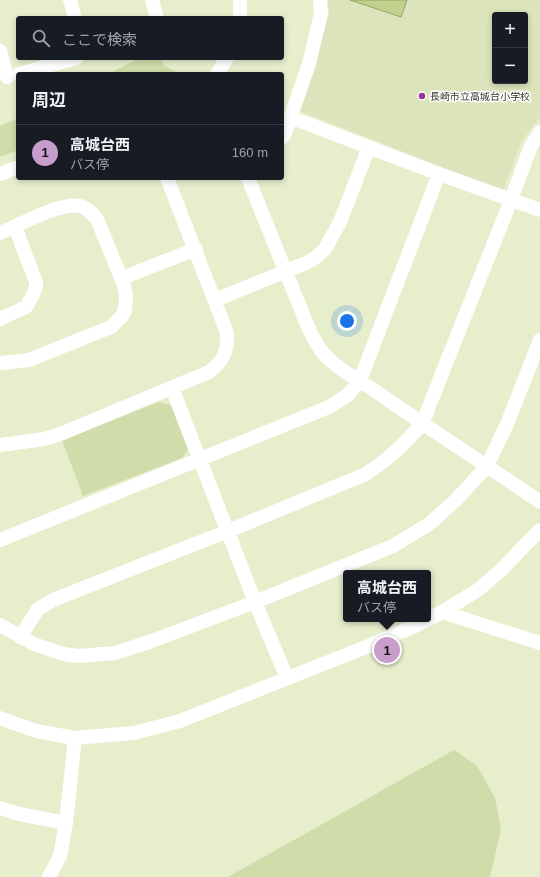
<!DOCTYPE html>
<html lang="ja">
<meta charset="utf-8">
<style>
body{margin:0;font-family:Arial,"Noto Sans JP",sans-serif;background:#20242c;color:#f1f3f6}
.controls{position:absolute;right:12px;top:12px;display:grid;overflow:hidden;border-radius:4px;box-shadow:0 2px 6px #0003}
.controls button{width:36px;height:36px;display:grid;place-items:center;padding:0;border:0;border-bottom:1px solid #363941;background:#171b24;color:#f1f3f6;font:20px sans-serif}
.you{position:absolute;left:347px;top:321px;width:14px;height:14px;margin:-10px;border:3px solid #fff;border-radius:50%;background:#1a73e8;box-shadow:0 0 0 6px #1a73e833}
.badge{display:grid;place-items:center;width:26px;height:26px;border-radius:50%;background:#c99dcb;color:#111;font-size:13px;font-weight:700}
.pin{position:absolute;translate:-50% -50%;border:2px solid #fff;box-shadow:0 1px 4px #0006}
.popup{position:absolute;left:343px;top:570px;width:88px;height:52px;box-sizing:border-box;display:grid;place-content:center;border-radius:4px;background:#171b24;filter:drop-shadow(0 1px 3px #0005);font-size:13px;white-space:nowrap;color:#9ea1a6}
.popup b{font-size:15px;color:#f1f3f6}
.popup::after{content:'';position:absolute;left:50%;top:100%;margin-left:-8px;border:8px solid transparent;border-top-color:#171b24}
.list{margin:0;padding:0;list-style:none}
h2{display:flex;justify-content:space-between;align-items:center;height:52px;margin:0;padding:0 16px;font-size:17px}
h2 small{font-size:13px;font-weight:400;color:#9ea1a6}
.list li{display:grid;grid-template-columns:26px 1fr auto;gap:12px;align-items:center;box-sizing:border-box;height:56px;padding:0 16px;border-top:1px solid #363941}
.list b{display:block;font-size:15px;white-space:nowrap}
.list p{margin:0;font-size:13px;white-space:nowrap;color:#9ea1a6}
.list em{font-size:13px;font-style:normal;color:#9ea1a6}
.icon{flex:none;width:22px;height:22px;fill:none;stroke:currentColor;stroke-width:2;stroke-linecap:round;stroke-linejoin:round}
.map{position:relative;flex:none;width:540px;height:877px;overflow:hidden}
.search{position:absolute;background:#171b24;box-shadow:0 2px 6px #0003;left:16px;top:16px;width:268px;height:44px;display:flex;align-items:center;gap:10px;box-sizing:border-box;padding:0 14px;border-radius:4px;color:#9ea1a6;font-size:15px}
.panel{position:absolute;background:#171b24;box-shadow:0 2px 6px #0003;left:16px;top:72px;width:268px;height:108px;border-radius:4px}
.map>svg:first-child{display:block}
.built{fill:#dbe4bb;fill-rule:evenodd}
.green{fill:#d0dcaa}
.water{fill:#c1d18b;stroke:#96a26d}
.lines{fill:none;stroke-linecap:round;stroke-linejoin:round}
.minor{stroke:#fff;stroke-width:14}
.poi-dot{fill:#993397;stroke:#fff;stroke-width:1.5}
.labels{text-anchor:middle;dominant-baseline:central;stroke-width:3;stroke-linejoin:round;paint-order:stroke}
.poi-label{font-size:10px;fill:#303326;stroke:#fff;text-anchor:start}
</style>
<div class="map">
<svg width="540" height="877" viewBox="0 0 540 877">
<rect width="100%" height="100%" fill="#e6eecc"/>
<!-- built -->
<path class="built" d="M328,0H540V117L521,142L503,191L300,111L329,15ZM495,15H525V81H495Z"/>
<!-- green -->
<path class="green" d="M140,58H160L164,66L181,74H108Z
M18,118V150L0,157V126Z
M159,402L171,405L188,450L182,458L83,496L62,440Z
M454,750L477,766L495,798L501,829L490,877H228Z"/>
<!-- water -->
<path class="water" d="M350,0H407L401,17Z"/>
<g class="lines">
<!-- minor -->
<path class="minor" d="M70,0L75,18
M152,0L157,18
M240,0V18
M0,51L7,77
M19,74L76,58
M217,74L227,58
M290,117L439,174L540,210
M282,138L285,133L309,64L321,13L320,0
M0,174L18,167
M248,178L308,327C313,337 317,347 325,355C338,370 358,379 374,390C429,429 485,464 540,502
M0,233C20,225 59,202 80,206C87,208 93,214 97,219L124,285L126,296L125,310L122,316L111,327L29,360L0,363
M122,278L196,249
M215,300L306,263L315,258L325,249L340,222L369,147
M0,319L26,307L32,297L36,287V282L15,227
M172,388L255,602L287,678
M0,445L44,439L63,433L209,372C223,362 230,347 226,330L167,178
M0,540L329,407L348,395L360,380L439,174
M442,612L540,643
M0,625L34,644L63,654L78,656L115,653L149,642L255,602L393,546L429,524L456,500L487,466L507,424L540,340
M20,637L38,609L53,600L228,531L366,474C389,459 404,444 422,424L511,200L530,148L540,132
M0,718L36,731L75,738L134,733L180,721L366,647L415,626L442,612L478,590L500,571L540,530
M0,808L19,814L66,823
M49,877L60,856L66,823L75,738"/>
</g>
<!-- markers -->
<circle class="poi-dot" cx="422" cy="96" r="4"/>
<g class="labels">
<!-- poi labels -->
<g class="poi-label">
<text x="430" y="96">長崎市立高城台小学校</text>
</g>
</g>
</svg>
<div class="controls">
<button>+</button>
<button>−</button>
</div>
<div class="you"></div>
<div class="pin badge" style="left:387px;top:650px">1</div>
<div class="popup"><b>高城台西</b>バス停</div>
<div class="search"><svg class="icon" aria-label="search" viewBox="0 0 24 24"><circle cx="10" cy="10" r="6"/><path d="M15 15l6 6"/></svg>ここで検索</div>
<section class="panel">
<h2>周辺<small></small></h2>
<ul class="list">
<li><span class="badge">1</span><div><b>高城台西</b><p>バス停</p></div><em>160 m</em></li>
</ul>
</section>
</div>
